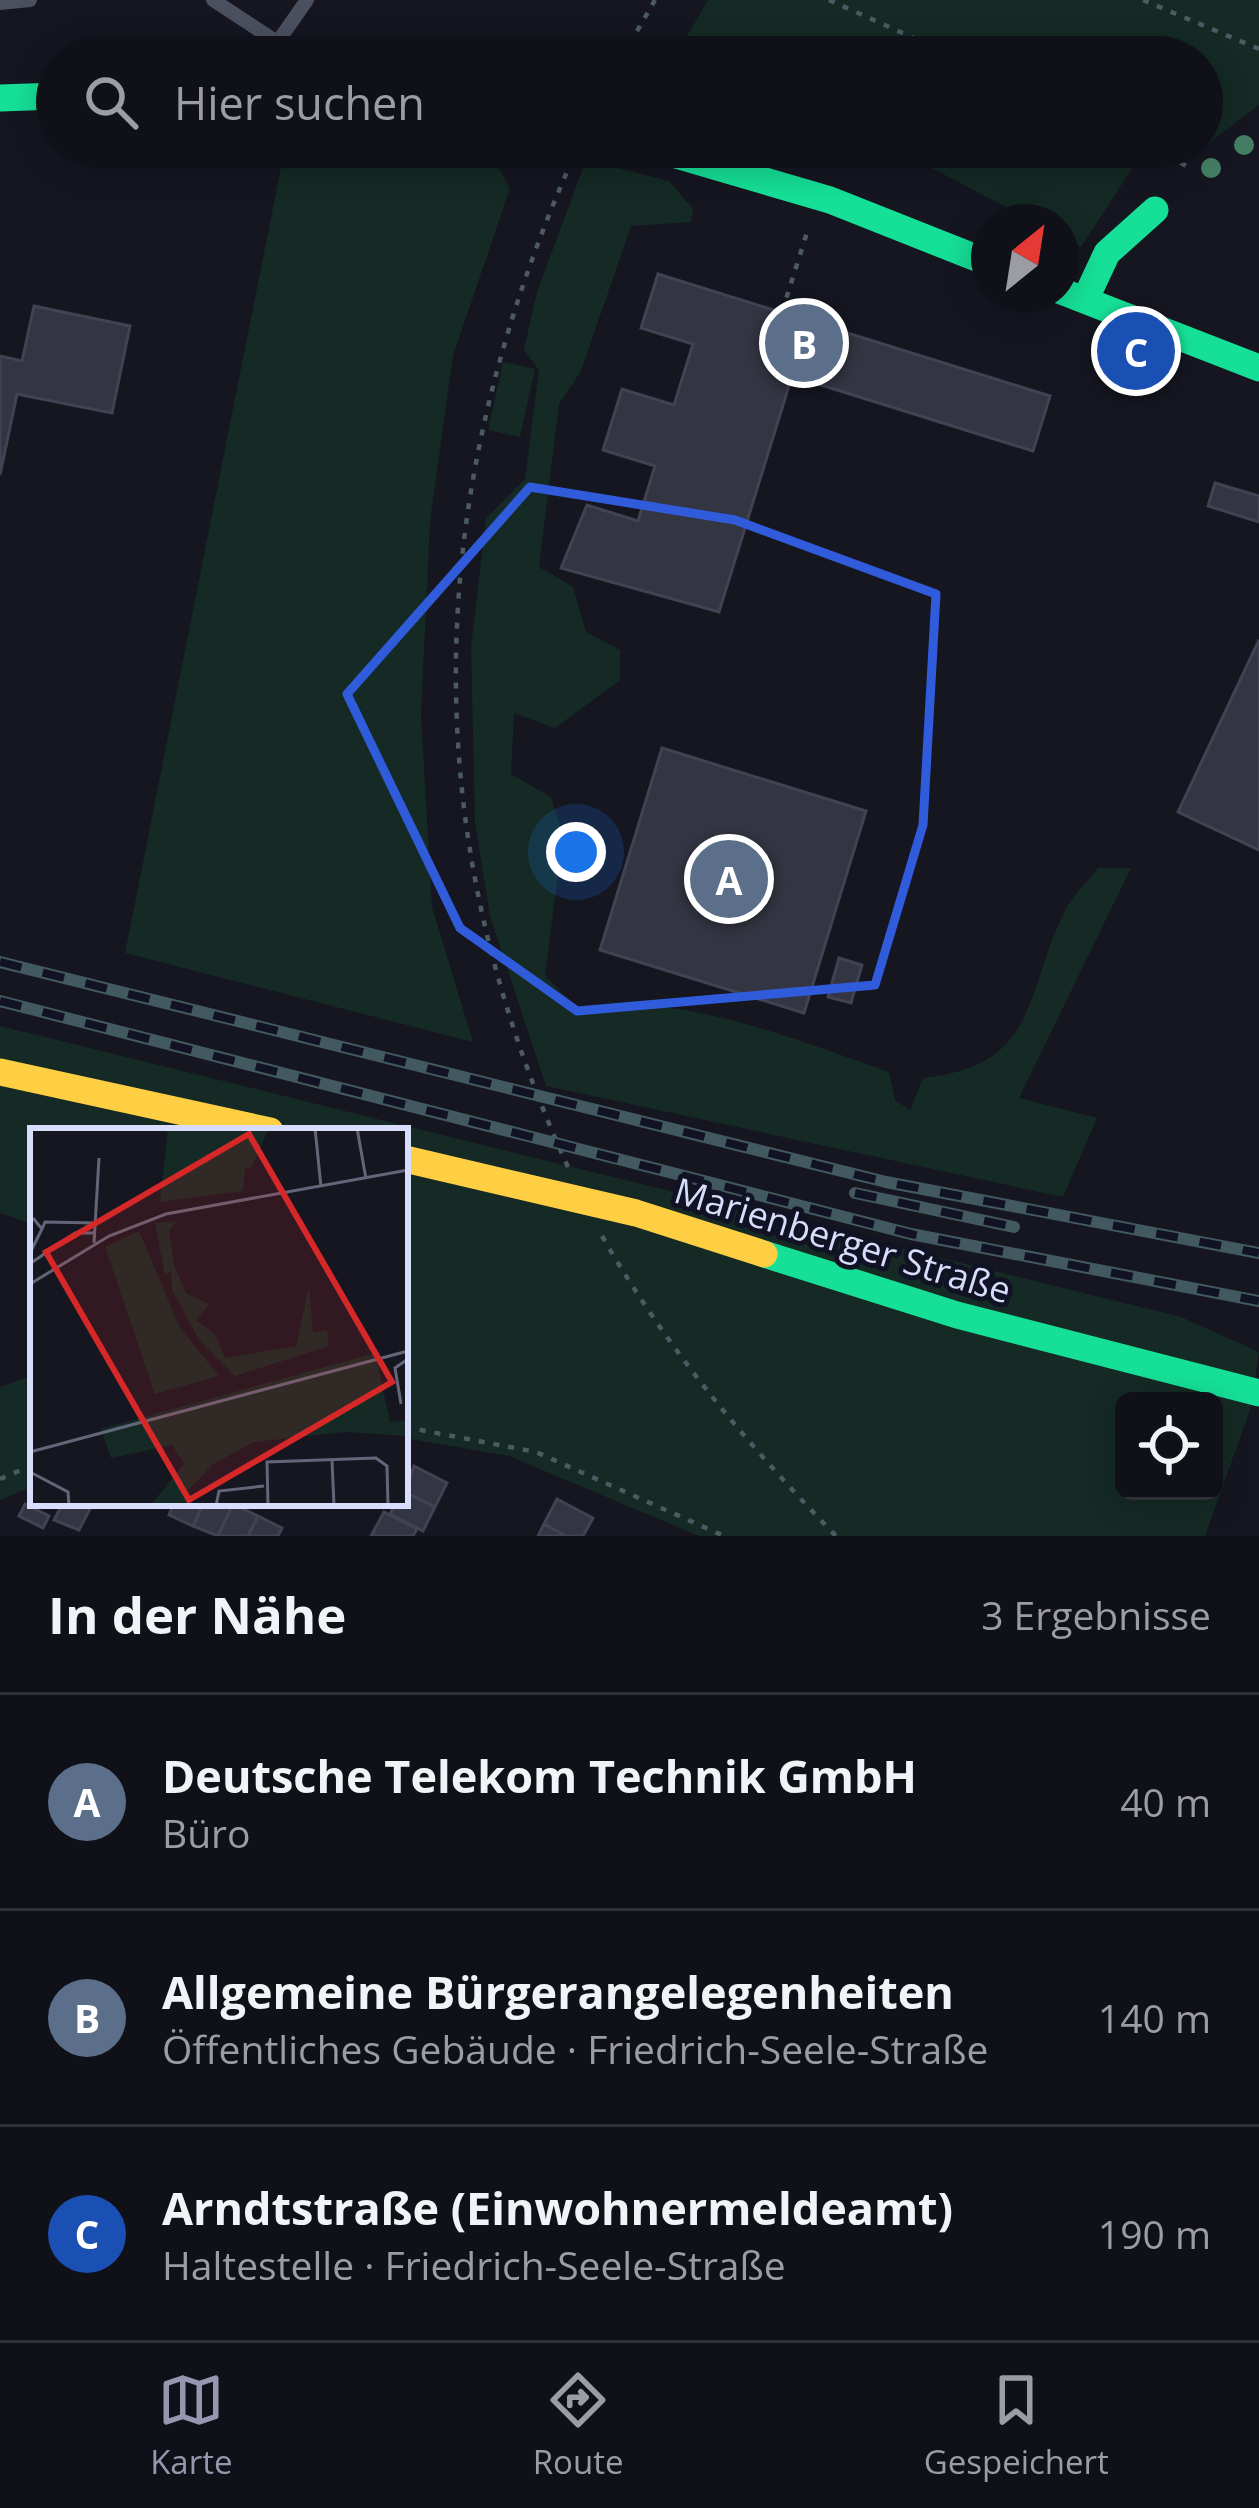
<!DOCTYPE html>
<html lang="de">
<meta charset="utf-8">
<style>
body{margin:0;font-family:"Open Sans",sans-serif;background:#1e1e25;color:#f1f3f6}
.controls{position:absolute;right:36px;bottom:36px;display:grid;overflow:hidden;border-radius:18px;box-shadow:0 6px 30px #0003}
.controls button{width:108px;height:108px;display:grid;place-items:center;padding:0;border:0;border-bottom:3px solid #303037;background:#101018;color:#f1f3f6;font:60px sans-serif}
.compass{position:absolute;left:971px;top:204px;width:108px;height:108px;border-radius:50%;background:#101018;box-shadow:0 6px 30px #0003;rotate:30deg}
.you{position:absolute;left:576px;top:852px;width:42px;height:42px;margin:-30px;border:9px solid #fff;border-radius:50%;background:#1a73e8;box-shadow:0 0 0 18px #1a73e833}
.badge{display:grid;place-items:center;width:78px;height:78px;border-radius:50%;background:#9497ae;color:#fff;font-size:39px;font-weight:700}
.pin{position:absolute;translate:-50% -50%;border:6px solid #fff;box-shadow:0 3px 12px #0006}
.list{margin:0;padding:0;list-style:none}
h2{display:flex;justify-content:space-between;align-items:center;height:156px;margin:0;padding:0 48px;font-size:51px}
h2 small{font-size:39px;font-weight:400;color:#9c9da2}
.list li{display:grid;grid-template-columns:78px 1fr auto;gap:36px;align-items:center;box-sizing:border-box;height:216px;padding:0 48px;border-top:3px solid #303037}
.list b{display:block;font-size:45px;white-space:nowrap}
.list p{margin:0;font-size:39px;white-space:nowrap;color:#9c9da2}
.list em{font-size:39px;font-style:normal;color:#9c9da2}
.icon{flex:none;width:66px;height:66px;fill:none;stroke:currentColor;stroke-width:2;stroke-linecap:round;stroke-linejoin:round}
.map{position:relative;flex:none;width:1259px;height:1536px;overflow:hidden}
.search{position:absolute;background:#101018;box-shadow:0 6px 30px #0003;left:36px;right:36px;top:36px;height:132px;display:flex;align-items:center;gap:30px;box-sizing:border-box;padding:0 42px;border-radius:66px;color:#9c9da2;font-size:45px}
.sheet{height:804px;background:#101018}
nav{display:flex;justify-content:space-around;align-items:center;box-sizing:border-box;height:168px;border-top:3px solid #303037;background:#101018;font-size:33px;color:#9c9da2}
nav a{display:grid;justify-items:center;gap:6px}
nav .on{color:#9497ae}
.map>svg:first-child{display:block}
.green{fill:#152a25;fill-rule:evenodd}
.building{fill:#333542;stroke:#414252;stroke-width:3}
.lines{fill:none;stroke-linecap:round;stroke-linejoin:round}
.path{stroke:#4b5b61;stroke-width:4.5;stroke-dasharray:6 9;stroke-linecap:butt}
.lane{stroke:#4b505f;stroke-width:14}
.fast{stroke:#16e098;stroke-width:27}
.slow{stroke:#ffcf43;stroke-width:27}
.rail-casing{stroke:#425960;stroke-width:12}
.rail{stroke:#111324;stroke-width:8;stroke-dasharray:22;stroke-linecap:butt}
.tree{fill:#447e65}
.marked{fill:none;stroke:#305cdc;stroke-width:9;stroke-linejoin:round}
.labels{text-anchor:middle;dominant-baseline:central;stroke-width:10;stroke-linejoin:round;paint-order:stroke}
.street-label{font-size:36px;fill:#d8ddfb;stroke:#111324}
.inset-road{fill:none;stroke:#636678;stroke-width:3}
.view{fill:#d62828;fill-opacity:0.15;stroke:#d62828;stroke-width:6}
.inset-edge{fill:none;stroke:#d8ddfb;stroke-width:6}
</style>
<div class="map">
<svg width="1259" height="1536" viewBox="0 0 1259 1536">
<rect width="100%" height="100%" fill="#151620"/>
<!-- green -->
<path class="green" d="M708,0H1259V105L1187,160L1161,147H1202V57H675Z
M285,147H405L491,154L510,188L453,356L430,521L421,715L432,907L473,1042L125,953Z
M892,147H1146L1081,247L1061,236V222H1034Z
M586,160L669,181L693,209L691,222L631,226L581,371L559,404L539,567L573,587L586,632L620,650V680L555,728L514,713L511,774L551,797L563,836L545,975L577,1008C683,992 791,1038 889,1072L895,1100L910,1110L923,1078C1043,1066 1023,988 1068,905C1076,892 1089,880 1098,868H1131L1019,1098L1097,1118L1063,1197L546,1086L490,916L475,822L471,647L486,518L525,479L539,370L524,350L537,292Z
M503,362L535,369L520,437L488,430Z
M0,1026L1181,1317L1259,1352L1250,1410L1205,1536H699L509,1456L405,1438V1131H33V1224L0,1213ZM1124,1401H1214V1491H1124Z
M33,1375V1486L0,1500V1387Z"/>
<!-- building -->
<path class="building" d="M658,274L1050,396L1033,451L792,376L719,612L561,568L587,505L638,521L655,466L603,450L622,389L674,405L693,344L641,328Z
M34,306L130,326L112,413L17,394L0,475V356L22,361Z
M1215,483L1259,496V522L1208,506Z
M1259,640V850L1178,812Z
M662,748L866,811L804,1013L600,950Z
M839,958L862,965L851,1003L828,997Z
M414,1466L447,1483L435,1507L405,1492Z
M405,1492L435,1507L423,1531L390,1514L396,1503H405Z
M557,1499L593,1518L583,1536H566L544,1524Z
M63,1503H93L79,1530L54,1520Z
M174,1503H204L193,1526L169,1515Z
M204,1503L233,1504L218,1536L193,1526Z
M25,1504L49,1516L43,1528L19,1516Z
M233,1504L258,1516L248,1536H218Z
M384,1512L417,1529L413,1536H371Z
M258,1516L282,1528L278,1536H248Z
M544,1524L566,1536H538Z"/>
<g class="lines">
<!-- path -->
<path class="path" d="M829,0L956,57
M1143,0L1259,49
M622,57L655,0
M1155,147L1191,169
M782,312L809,226
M568,1167C411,824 423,489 578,147
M602,1236C667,1349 746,1443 836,1536
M405,1427L536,1452L724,1536
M0,1479L33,1465"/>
<!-- lane -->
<path class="lane" d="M213,0L277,42
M0,3L30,0
M267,57L307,0"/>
<!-- fast -->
<path class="fast" d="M0,98L57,96
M649,147L830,200L989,263
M1061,291L1259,368
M1085,300L1107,253L1155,210
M764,1254L957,1315L1259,1393"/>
<!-- slow -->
<path class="slow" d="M0,1072L270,1131
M405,1159L636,1213L764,1254"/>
<!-- rail casing -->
<g class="rail-casing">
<path id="rail" d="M0,962L886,1182L1259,1253
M0,1001L911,1234L1259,1301
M855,1193L1014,1227"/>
</g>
<!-- rail -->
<use href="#rail" class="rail"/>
</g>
<!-- trees -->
<g class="tree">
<circle cx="1244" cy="145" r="10"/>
<circle cx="1211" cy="168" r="10"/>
</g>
<!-- marked area -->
<path class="marked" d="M530,487L735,520L936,594L923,825L875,985L577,1011L460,928L347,694Z"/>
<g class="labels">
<!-- street labels -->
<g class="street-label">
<text transform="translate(843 1240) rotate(17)">Marienberger Straße</text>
</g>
</g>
<!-- overview -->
<g transform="translate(30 1128)">
<rect width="378" height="378" fill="#151620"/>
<path d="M138,0H239L222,39L215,40L213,63L130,74ZM147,93L139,102L144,137L156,165L179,176L166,192L185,206L195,230L266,218L279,158L283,205L297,202L299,218L205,248L169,212L142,162L141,143L135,148L125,95ZM109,103L150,200L189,248L125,266L75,119ZM345,225L360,294L378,292V308L315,304L224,314L182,337L156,365V378H120L154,336L142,317L81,330L71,301Z" fill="#152a25"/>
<path class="inset-road" d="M285,0L291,59M327,0L336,51M12,101L15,94L65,95M64,115L69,30M0,125L12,101L3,90M1,135L45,105H64M0,156L79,108L136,86L378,42M371,276L365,240L378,231M0,324L378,223M302,332L304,378M0,344L38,364L39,378M186,378L189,363L234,358M238,378L237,334L346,330L357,338L358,378"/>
<path class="view" d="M219,6L362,254L159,372L16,124Z"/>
<rect width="378" height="378" class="inset-edge"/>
</g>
</svg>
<div class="controls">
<button><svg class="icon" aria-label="locate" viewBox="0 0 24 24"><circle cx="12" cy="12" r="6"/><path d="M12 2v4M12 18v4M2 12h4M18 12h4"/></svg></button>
</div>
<svg class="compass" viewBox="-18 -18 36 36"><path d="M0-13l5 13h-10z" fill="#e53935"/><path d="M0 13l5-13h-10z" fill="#9c9da2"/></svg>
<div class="you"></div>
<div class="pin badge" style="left:729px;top:879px;background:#5c6f8a">A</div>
<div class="pin badge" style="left:804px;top:343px;background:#5c6f8a">B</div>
<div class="pin badge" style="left:1136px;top:351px;background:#1a4fb4">C</div>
<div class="search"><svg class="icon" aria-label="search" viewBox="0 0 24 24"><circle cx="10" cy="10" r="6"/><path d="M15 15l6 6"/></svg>Hier suchen</div>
</div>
<section class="sheet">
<h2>In der Nähe<small>3 Ergebnisse</small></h2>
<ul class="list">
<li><span class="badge" style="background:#5c6f8a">A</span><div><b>Deutsche Telekom Technik GmbH</b><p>Büro</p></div><em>40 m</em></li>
<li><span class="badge" style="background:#5c6f8a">B</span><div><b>Allgemeine Bürgerangelegenheiten</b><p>Öffentliches Gebäude · Friedrich-Seele-Straße</p></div><em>140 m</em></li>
<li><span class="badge" style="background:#1a4fb4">C</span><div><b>Arndtstraße (Einwohnermeldeamt)</b><p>Haltestelle · Friedrich-Seele-Straße</p></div><em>190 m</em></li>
</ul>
</section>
<nav>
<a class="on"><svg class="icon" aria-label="map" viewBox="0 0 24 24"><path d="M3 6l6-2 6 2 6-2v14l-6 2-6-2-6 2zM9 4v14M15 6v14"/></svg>Karte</a>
<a><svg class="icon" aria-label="directions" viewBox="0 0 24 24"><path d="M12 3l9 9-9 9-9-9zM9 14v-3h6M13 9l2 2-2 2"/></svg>Route</a>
<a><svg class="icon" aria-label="saved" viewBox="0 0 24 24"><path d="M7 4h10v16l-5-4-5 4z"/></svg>Gespeichert</a>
</nav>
